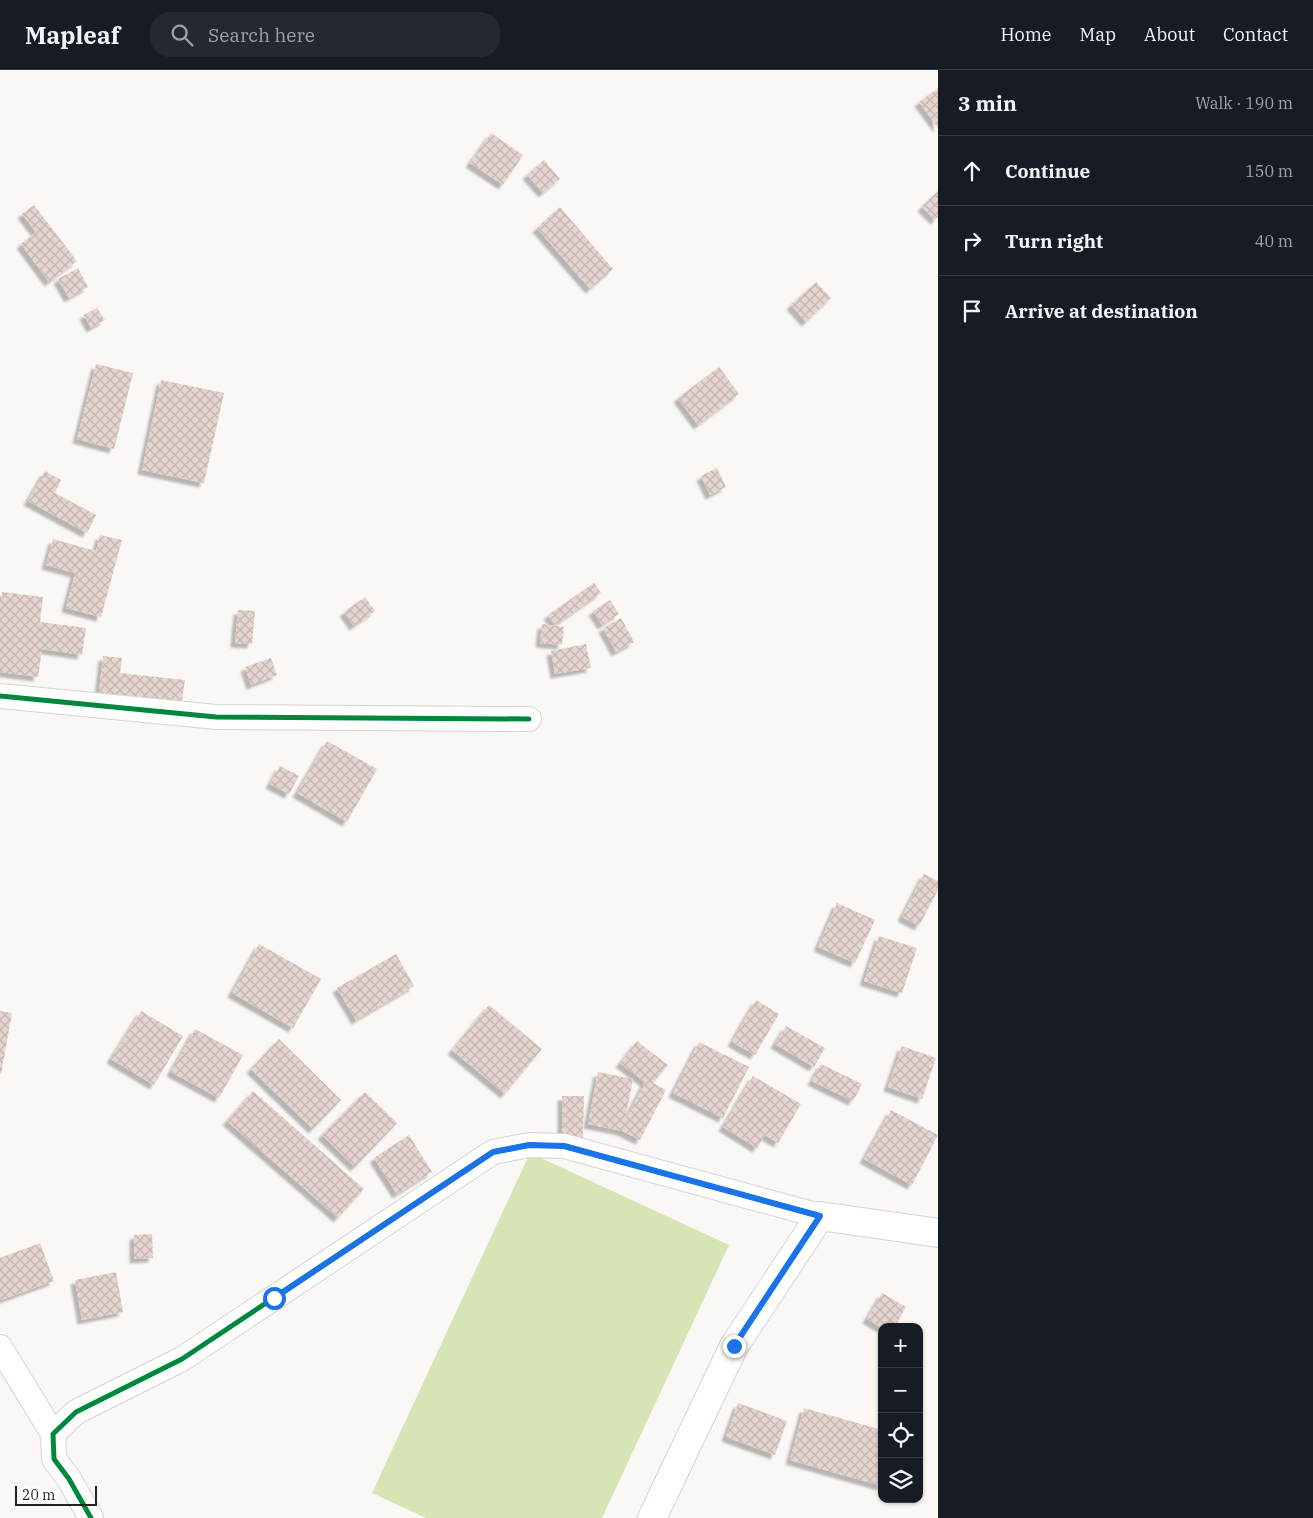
<!DOCTYPE html>
<meta charset="utf-8">
<style>
body{margin:0;font-family:"IBM Plex Serif",serif;background:#242831;color:#f1f3f6}
.controls{position:absolute;right:15px;bottom:15px;display:grid;overflow:hidden;border-radius:10px;box-shadow:0 1px 4px #0004}
.controls button{width:45px;height:45px;display:grid;place-items:center;padding:0;border:0;border-bottom:1px solid #363941;background:#171b24;color:#f1f3f6;font:25px sans-serif}
.scale{position:absolute;left:15px;bottom:12px;width:82px;box-sizing:border-box;padding-left:5px;border:2px solid #26221f;border-top:0;font-size:14px;line-height:18px;white-space:nowrap;color:#26221f;-webkit-text-stroke:4px #fff;paint-order:stroke}
.stop{position:absolute;width:15px;height:15px;margin:-11px;border:4px solid #1a73e8;border-radius:50%;background:#fff}
.stop.end{background:#1a73e8;border-color:#fff;box-shadow:0 1px 5px #0008}
.list{margin:0;padding:0;list-style:none}
h2{display:flex;justify-content:space-between;align-items:center;height:65px;margin:0;padding:0 20px;font-size:21px}
h2 small{font-size:16px;font-weight:400;color:#9ea1a6}
.list li{display:grid;grid-template-columns:32px 1fr auto;gap:15px;align-items:center;box-sizing:border-box;height:70px;padding:0 20px;border-top:1px solid #363941}
.list b{display:block;font-size:19px;white-space:nowrap}
.list em{font-size:16px;font-style:normal;color:#9ea1a6}
.icon{flex:none;width:28px;height:28px;fill:none;stroke:currentColor;stroke-width:2;stroke-linecap:round;stroke-linejoin:round}
.map{position:relative;flex:none;width:938px;height:1448px;overflow:hidden}
header{display:flex;align-items:center;gap:30px;box-sizing:border-box;height:70px;padding:0 25px;background:#171b24;border-bottom:1px solid #363941}
header strong{font-size:24px}
nav{display:flex;gap:28px;margin-inline-start:auto;font-size:18px}
.search{width:350px;height:45px;background:#242831;display:flex;align-items:center;gap:12px;box-sizing:border-box;padding:0 18px;border-radius:20px;color:#9ea1a6;font-size:19px}
main{display:flex}
aside{flex:1;background:#171b24}
.map>svg:first-child{display:block}
.pitch{fill:#d7e4b5}
.building{fill:url(#building-cross-hatch);filter:url(#shadow)}
.lines{fill:none;stroke-linecap:round;stroke-linejoin:round}
.minor-casing{stroke:#d7d4d1;stroke-width:26}
.tertiary-casing{stroke:#d7d4d1;stroke-width:30}
.minor{stroke:#fefefd;stroke-width:24}
.tertiary{stroke:#fefefd;stroke-width:28}
.cycleway-casing{stroke:#fff;stroke-width:8}
.cycleway{stroke:#00873e;stroke-width:5}
.route{stroke:#1a73e8;stroke-width:6}
</style>
<header>
<strong>Mapleaf</strong>
<div class="search"><svg class="icon" aria-label="search" viewBox="0 0 24 24"><circle cx="10" cy="10" r="6"/><path d="M15 15l6 6"/></svg>Search here</div>
<nav><a>Home</a><a>Map</a><a>About</a><a>Contact</a></nav>
</header>
<main>
<div class="map">
<svg width="938" height="1448" viewBox="0 0 938 1448">
<defs>
<pattern id="building-cross-hatch" width="8" height="8" patternUnits="userSpaceOnUse" patternTransform="scale(1.25)"><rect width="8" height="8" fill="#e5d4cf"/><path d="M0 0l8 8M0 8l8-8" fill="none" stroke="#c4b6b1"/></pattern>
<filter id="shadow"><feDropShadow dx="-4.5" dy="4.5" stdDeviation="1" flood-color="#0004"/></filter>
</defs>
<rect width="100%" height="100%" fill="#faf7f4"/>
<!-- pitch -->
<path class="pitch" d="M530,1083L729,1175L602,1448H426L372,1423Z"/>
<!-- building -->
<path class="building" d="M938,18V58L919,32Z
M491,63L523,85L503,115L470,93Z
M544,90L560,109L543,123L527,105Z
M938,121V147L935,150L922,137Z
M34,135L77,191L49,212L21,174L36,162L22,144Z
M560,137L613,199L590,219L537,158Z
M78,198L88,217L69,228L58,209Z
M816,212L831,228L806,252L791,235Z
M97,238L105,250L91,258L84,245Z
M96,294L133,303L114,379L77,369Z
M719,297L739,324L698,355L678,328Z
M161,310L224,323L204,413L142,400Z
M717,398L726,417L710,425L701,406Z
M45,401L61,410L55,423L96,445L87,463L28,431Z
M100,465L122,470L101,547L66,538L75,503L46,495L53,469L96,481Z
M594,513L601,523L555,555L548,545Z
M2,522L43,527L40,552L86,558L82,585L42,579L38,607L0,602V539Z
M365,527L375,541L354,556L344,542Z
M610,530L619,544L602,555L593,541Z
M238,540L255,541L252,574L235,573Z
M621,548L634,572L616,582L603,558Z
M542,554L564,557L562,575L540,573Z
M586,574L591,598L555,604L551,581Z
M103,586L122,588L120,603L185,610L182,631L99,623Z
M271,588L277,605L251,615L245,597Z
M327,671L377,699L347,752L297,723Z
M280,696L299,706L289,724L270,714Z
M924,804L938,811V820L919,856L902,847Z
M837,833L875,850L855,893L818,877Z
M879,866L917,878L902,923L864,911Z
M259,874L321,909L293,958L232,923Z
M396,884L414,916L356,950L337,918Z
M756,930L779,944L755,985L732,972Z
M489,935L542,979L505,1024L452,980Z
M0,941L12,943L1,1004H0Z
M141,941L183,966L154,1015L111,989Z
M786,956L825,978L814,997L775,974Z
M195,959L243,985L219,1028L171,1002Z
M279,969L341,1030L313,1059L251,999Z
M637,971L668,995L653,1013L666,1020L640,1070L622,1061L588,1054L598,1002L633,1009L625,1051L645,1012L620,993Z
M699,972L749,997L723,1048L673,1023Z
M902,976L936,988L922,1029L888,1017Z
M821,994L862,1014L853,1031L812,1011Z
M753,1006L801,1034L778,1073L765,1065L757,1078L723,1057Z
M253,1021L364,1119L338,1148L227,1051Z
M365,1022L397,1053L355,1097L322,1065Z
M562,1026H584L583,1068H562Z
M891,1040L938,1065L912,1115L864,1089Z
M409,1065L432,1102L397,1124L374,1088Z
M152,1164L153,1188L134,1189V1165Z
M40,1173L54,1211L1,1230L0,1226V1188Z
M116,1202L123,1242L82,1250L75,1210Z
M882,1223L906,1237L895,1257H882V1258L867,1249Z
M738,1333L787,1351L775,1385L726,1367Z
M804,1338L882,1360V1416L790,1390Z"/>
<g class="lines">
<!-- minor casing -->
<g class="minor-casing">
<path id="minor" d="M0,626L216,647L529,649
M0,1277L53,1364
M91,1448L69,1409L54,1389L53,1364L76,1342L182,1289L493,1082L529,1075L564,1076L820,1146"/>
</g>
<!-- tertiary casing -->
<g class="tertiary-casing">
<path id="tertiary" d="M652,1448L734,1276L820,1146L938,1163"/>
</g>
<!-- minor -->
<use href="#minor" class="minor"/>
<!-- tertiary -->
<use href="#tertiary" class="tertiary"/>
<!-- cycleway casing -->
<g class="cycleway-casing">
<path id="cycleway" d="M0,626L216,647L529,649
M91,1448L69,1409L54,1389L53,1364L76,1342L182,1289L493,1082L529,1075L564,1076L820,1146"/>
</g>
<!-- cycleway -->
<use href="#cycleway" class="cycleway"/>
</g>
<g class="lines">
<!-- route -->
<path class="route" d="M274,1228L493,1082L529,1075L564,1076L820,1146L734,1276"/>
</g>
</svg>
<div class="controls">
<button>+</button>
<button>−</button>
<button><svg class="icon" aria-label="locate" viewBox="0 0 24 24"><circle cx="12" cy="12" r="6"/><path d="M12 2v4M12 18v4M2 12h4M18 12h4"/></svg></button>
<button><svg class="icon" aria-label="layers" viewBox="0 0 24 24"><path d="M12 4l9 5-9 5-9-5zM3 14l9 5 9-5"/></svg></button>
</div>
<div class="scale">20 m</div>
<div class="stop" style="left:274px;top:1228px"></div>
<div class="stop end" style="left:734px;top:1276px"></div>
</div>
<aside>
<h2>3 min<small>Walk · 190 m</small></h2>
<ul class="list">
<li><svg class="icon" aria-label="ahead" viewBox="0 0 24 24"><path d="M12 20V5M6 11l6-6 6 6"/></svg><div><b>Continue</b></div><em>150 m</em></li>
<li><svg class="icon" aria-label="right" viewBox="0 0 24 24"><path d="M7 20v-9h11M14 6l5 5-5 5"/></svg><div><b>Turn right</b></div><em>40 m</em></li>
<li><svg class="icon" aria-label="arrive" viewBox="0 0 24 24"><path d="M6 21V4h12l-3 4 3 4H6"/></svg><div><b>Arrive at destination</b></div></li>
</ul>
</aside>
</main>
